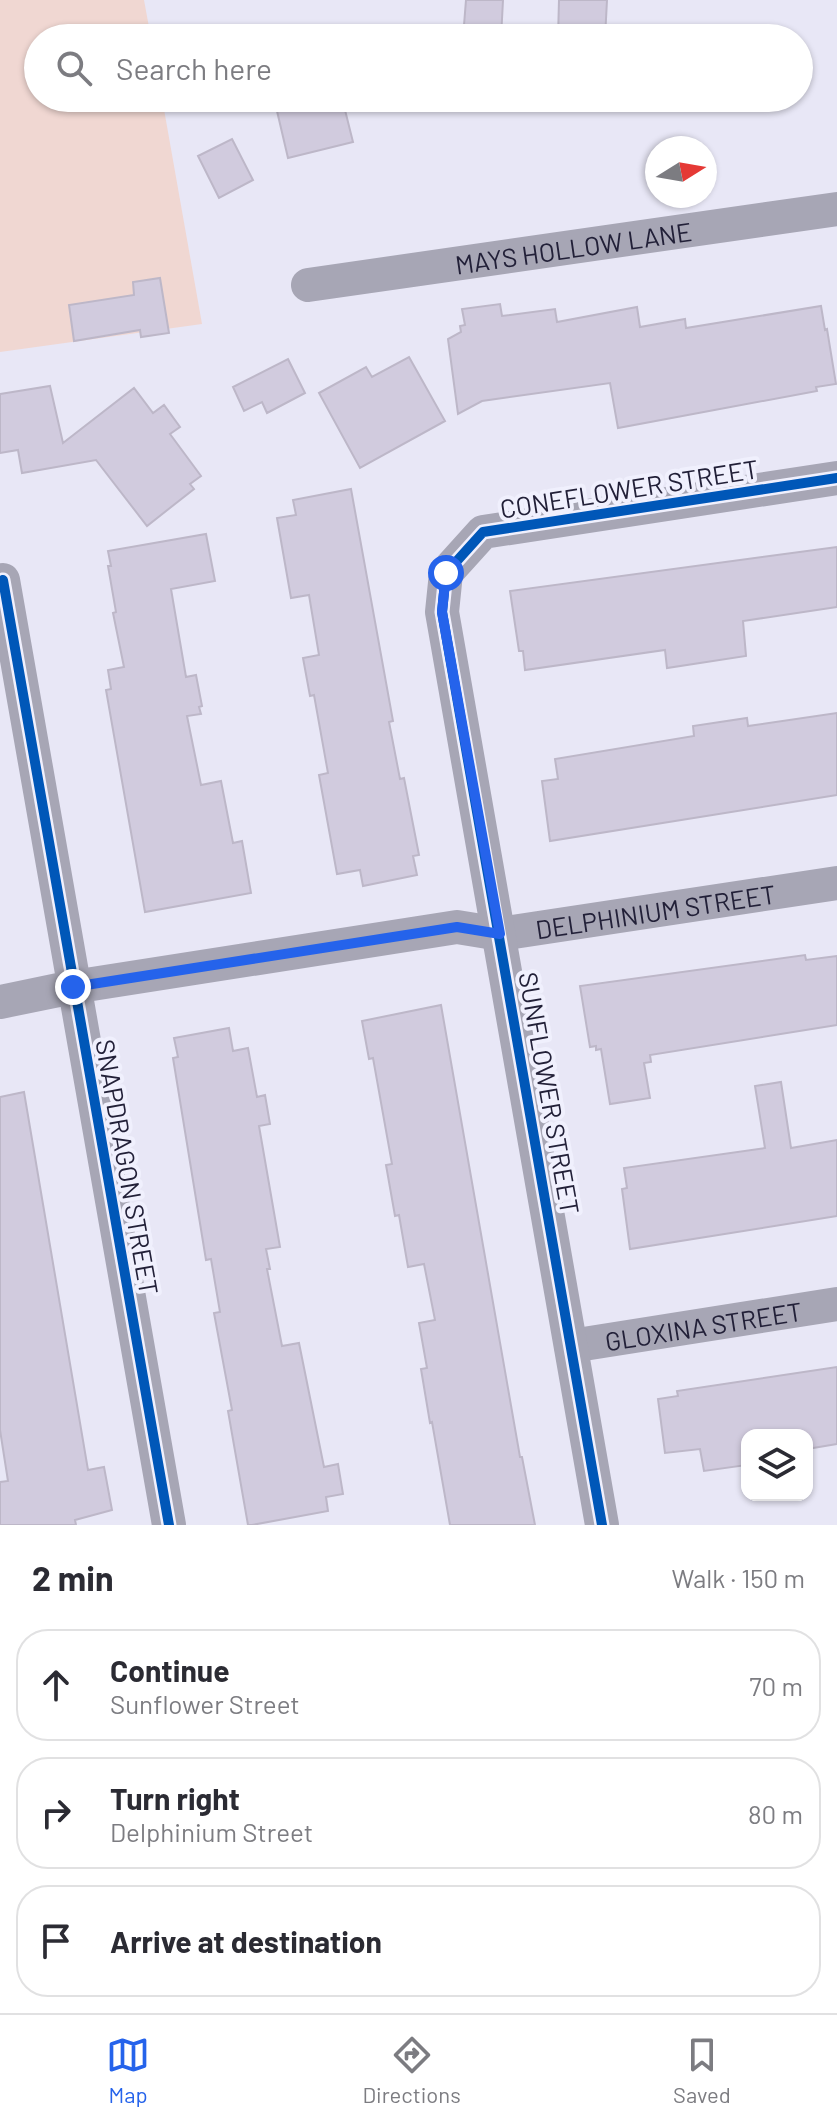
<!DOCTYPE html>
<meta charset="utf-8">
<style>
body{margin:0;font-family:Barlow,sans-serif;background:#f7f7f7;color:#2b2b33}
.controls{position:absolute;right:24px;bottom:24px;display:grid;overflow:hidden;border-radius:16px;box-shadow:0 2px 6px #0004}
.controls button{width:72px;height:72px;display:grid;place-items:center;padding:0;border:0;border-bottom:2px solid #e1e1e2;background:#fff;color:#2b2b33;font:40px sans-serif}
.compass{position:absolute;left:645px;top:136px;width:72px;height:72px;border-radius:50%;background:#fff;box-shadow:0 2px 6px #0004;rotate:79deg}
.stop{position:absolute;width:24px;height:24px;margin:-18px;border:6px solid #2563eb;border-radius:50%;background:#fff}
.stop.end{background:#2563eb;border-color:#fff;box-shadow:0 2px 8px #0008}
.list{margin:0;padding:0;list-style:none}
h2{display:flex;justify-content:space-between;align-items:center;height:104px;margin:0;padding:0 32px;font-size:34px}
h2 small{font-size:26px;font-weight:400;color:#7c7c81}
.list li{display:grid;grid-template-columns:52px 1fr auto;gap:24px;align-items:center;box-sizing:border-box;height:112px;margin:0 16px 16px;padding:0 16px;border:2px solid #e1e1e2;border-radius:32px}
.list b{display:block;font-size:30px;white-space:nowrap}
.list p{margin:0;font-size:26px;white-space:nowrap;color:#7c7c81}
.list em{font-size:26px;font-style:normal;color:#7c7c81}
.icon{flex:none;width:44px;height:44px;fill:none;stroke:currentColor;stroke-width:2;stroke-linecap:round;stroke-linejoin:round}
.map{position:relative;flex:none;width:837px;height:1525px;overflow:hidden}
.search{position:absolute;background:#fff;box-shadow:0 2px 6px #0004;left:24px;right:24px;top:24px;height:88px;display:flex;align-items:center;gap:20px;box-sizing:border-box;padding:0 28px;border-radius:44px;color:#7c7c81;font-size:30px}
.sheet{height:488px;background:#fff}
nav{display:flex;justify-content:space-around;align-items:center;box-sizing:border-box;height:112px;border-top:2px solid #e1e1e2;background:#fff;font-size:22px;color:#7c7c81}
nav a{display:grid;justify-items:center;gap:4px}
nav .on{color:#2563eb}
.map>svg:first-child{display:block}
.green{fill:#f0d7d2}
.building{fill:#d1cbde;stroke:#bdb7c8;stroke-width:2}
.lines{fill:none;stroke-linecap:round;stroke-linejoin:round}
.street{stroke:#a7a6b5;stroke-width:34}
.cycleway-casing{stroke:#f0f0fd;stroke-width:15}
.cycleway{stroke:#0057b8;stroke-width:10}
.route{stroke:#2563eb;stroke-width:10}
.labels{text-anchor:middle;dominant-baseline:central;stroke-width:8;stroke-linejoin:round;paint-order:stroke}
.street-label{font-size:26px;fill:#222038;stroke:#f0f0fd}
</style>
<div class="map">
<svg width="837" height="1525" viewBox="0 0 837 1525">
<rect width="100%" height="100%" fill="#e8e7f6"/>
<!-- green -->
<path class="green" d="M0,0H144L151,38H38V98H162L202,324L0,352Z"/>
<!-- building -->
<path class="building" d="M466,0H503L501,38H463Z
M559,0H607L605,38H558Z
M301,98H342L353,142L288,158L277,111L283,110L282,103Z
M232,139L253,180L219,198L198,156Z
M160,278L169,333L141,337L140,330L74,341L69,305L134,295L133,282Z
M500,304L502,316L555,309L557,322L637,307L640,327L685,319L686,328L821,306L825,330L827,329L836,384L816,387L817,391L618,428L610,383L482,401L458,414L448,339L461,332L460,326L465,325L462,309Z
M409,357L445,421L360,468L319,393L366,367L372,377Z
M288,359L305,393L267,413L262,402L244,411L233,387Z
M50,386L63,443L134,388L153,413L164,405L180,427L170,434L201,476L190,484L194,489L147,526L96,460L22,473L18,450L0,453V394Z
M351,489L393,721L389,722L400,779L404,778L419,855L413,856L417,875L363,886L360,870L337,874L319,775L328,773L314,695L310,696L303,658L319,655L309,595L291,598L277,518L296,515L293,500Z
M206,534L215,581L171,589L186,677L196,675L202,706L199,707L201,714L187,716L201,785L221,781L233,843L242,841L251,893L145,912L106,690L111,689L108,670L124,667L113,613L116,612L108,566H111L108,551Z
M837,547V607L743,621L746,656L667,668L665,650L525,670L523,651H519L510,591Z
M837,713V795L550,841L542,781L558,779L555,759L694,736L693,726L747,718L748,726Z
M805,955L806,960L837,956V1025L650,1055L651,1062L644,1063L650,1098L610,1104L601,1049L596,1050V1046L590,1047L580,986Z
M441,1005L520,1457H522L535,1525H450L432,1422L430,1423L421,1369L427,1368L419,1323L435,1320L424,1264L408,1267L399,1215L395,1216L386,1165L392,1164L373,1058L369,1059L362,1021Z
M229,1028L233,1051L248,1048L257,1097L265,1095L270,1124L259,1126L280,1247L266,1249L270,1269H267L282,1346L299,1343L324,1467L338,1464L343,1494L326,1497L328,1511L252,1525H248L228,1411L232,1410L214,1313L220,1312L211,1259L206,1260L173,1058L178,1057L174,1038Z
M781,1082L791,1148L837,1140V1216L630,1249L622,1189L627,1188L624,1168L765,1148L755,1086Z
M24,1092L88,1470L104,1467L112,1510L75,1520L76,1525H0V1482L8,1481L0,1430V1097Z
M837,1367V1444L807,1449V1435H747V1465L704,1471L700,1449L665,1453L658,1399L678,1396L677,1391Z"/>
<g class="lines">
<!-- street -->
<g class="street">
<path id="s1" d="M308,285L837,209"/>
<path d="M3,580L169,1525"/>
<path id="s2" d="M0,1002L73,987L457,927L500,934L837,883"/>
<path id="s3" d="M571,1346L837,1304"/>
<path d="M602,1525L442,612L446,573L483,532L837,478"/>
</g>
<!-- cycleway casing -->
<g class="cycleway-casing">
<path id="cycleway" d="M3,580L169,1525
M602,1525L442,612L446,573L483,532L837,478"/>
</g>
<!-- cycleway -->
<use href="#cycleway" class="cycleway"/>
</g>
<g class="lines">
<!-- route -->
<path class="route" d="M73,987L457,927L500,934L442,612L446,573"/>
</g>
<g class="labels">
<!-- street labels -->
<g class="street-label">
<text stroke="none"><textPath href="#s1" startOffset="268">MAYS HOLLOW LANE</textPath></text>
<text transform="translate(629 488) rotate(-9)">CONEFLOWER STREET</text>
<text stroke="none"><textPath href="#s2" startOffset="664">DELPHINIUM STREET</textPath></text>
<text transform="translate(550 1093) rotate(80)">SUNFLOWER STREET</text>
<text transform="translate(128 1167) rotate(80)">SNAPDRAGON STREET</text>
<text stroke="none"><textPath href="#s3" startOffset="134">GLOXINA STREET</textPath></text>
</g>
</g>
</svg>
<div class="controls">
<button><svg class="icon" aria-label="layers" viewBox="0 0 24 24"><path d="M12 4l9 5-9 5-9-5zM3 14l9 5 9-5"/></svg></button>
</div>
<svg class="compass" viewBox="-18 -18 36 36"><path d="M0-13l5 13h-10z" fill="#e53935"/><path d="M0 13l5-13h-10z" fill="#7c7c81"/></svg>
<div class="stop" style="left:446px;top:573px"></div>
<div class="stop end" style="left:73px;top:987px"></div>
<div class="search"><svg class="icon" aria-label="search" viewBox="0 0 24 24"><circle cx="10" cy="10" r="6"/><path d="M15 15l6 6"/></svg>Search here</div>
</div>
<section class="sheet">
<h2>2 min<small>Walk · 150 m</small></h2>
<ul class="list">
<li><svg class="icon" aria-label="ahead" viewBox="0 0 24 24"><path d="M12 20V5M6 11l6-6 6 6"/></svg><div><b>Continue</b><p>Sunflower Street</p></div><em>70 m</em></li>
<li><svg class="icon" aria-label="right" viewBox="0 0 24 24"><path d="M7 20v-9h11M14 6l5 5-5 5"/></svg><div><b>Turn right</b><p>Delphinium Street</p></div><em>80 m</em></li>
<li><svg class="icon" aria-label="arrive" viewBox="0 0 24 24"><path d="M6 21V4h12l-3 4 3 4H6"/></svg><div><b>Arrive at destination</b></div></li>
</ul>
</section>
<nav>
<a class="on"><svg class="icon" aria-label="map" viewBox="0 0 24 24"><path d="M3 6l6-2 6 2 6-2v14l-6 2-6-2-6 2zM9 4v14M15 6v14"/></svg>Map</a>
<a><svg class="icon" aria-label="directions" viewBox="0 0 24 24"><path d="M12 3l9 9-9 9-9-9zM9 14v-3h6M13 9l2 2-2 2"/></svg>Directions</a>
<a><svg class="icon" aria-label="saved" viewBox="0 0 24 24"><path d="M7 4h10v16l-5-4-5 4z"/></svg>Saved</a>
</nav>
